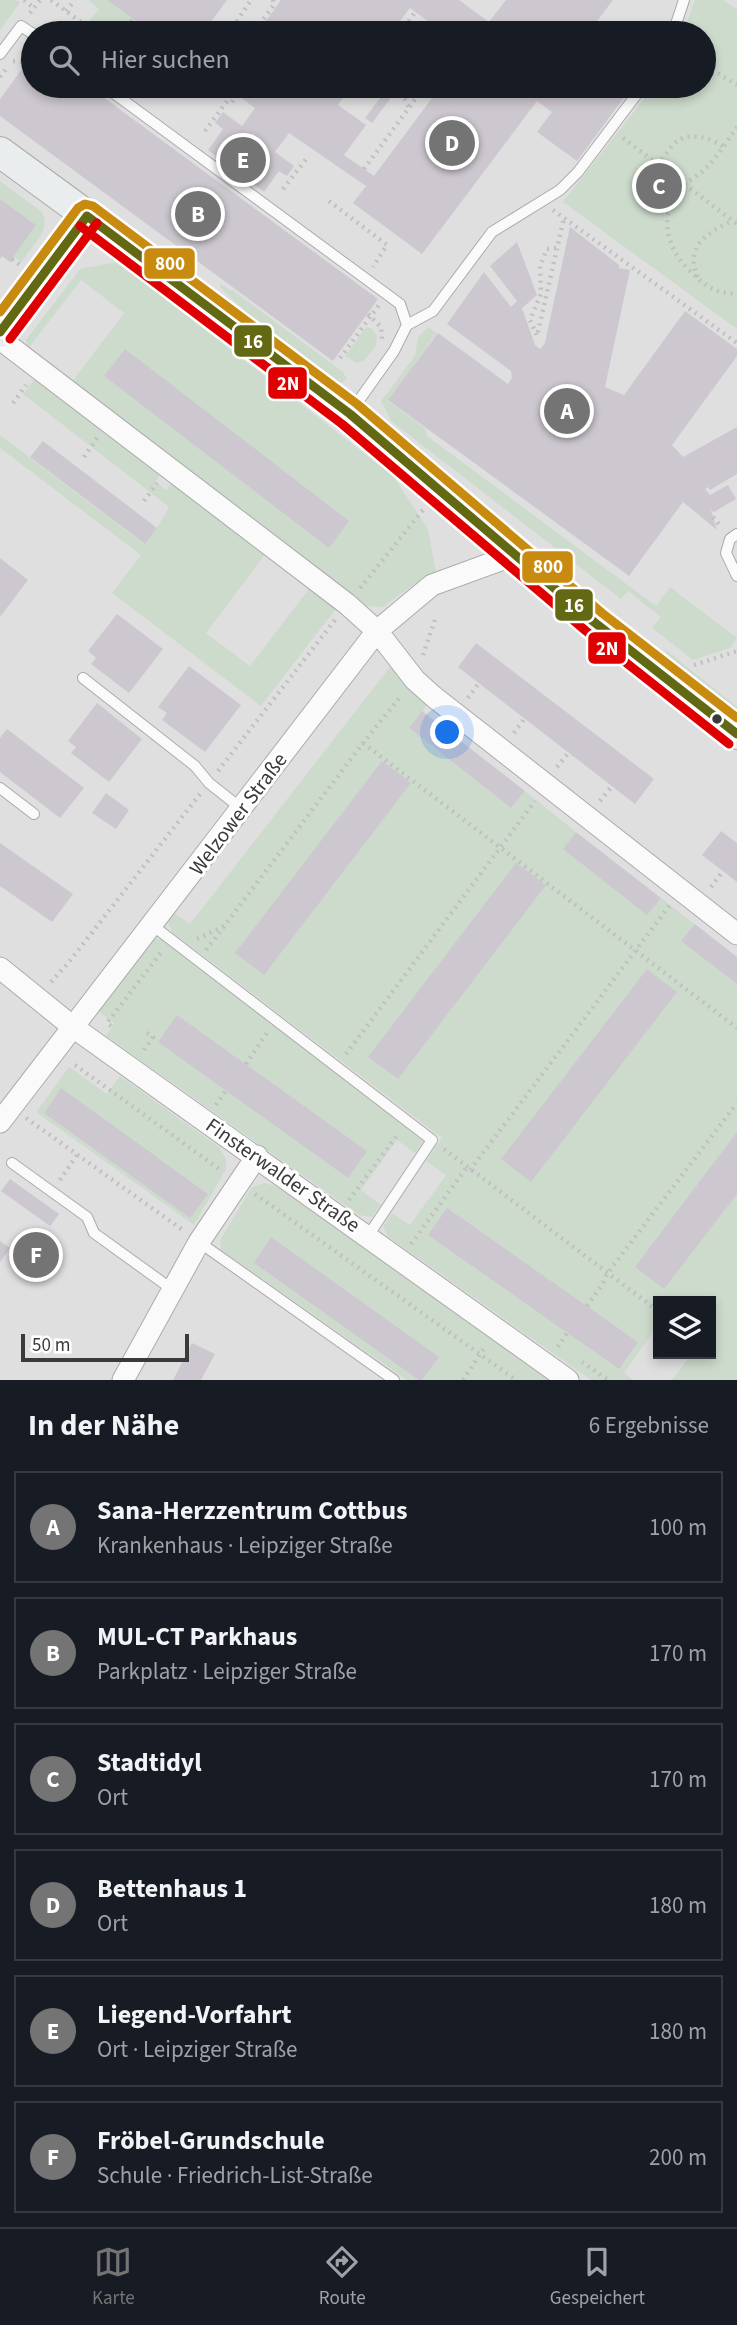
<!DOCTYPE html>
<html lang="de">
<meta charset="utf-8">
<style>
body{margin:0;font-family:"Source Sans 3",sans-serif;background:#242831;color:#f1f3f6}
.controls{position:absolute;right:21px;bottom:21px;display:grid;overflow:hidden;border-radius:0px;box-shadow:0 4px 10px #0003}
.controls button{width:63px;height:63px;display:grid;place-items:center;padding:0;border:0;border-bottom:2px solid #363941;background:#171b24;color:#f1f3f6;font:35px sans-serif}
.scale{position:absolute;left:21px;bottom:18px;width:168px;box-sizing:border-box;padding-left:7px;border:4px solid #3a3a3b;border-top:0;font-size:19px;line-height:24px;white-space:nowrap;color:#3a3a3b;-webkit-text-stroke:5px #fff;paint-order:stroke}
.you{position:absolute;left:448px;top:733px;width:24px;height:24px;margin:-18px;border:5px solid #fff;border-radius:50%;background:#1a73e8;box-shadow:0 0 0 10px #1a73e833}
.badge{display:grid;place-items:center;width:46px;height:46px;border-radius:50%;background:#747475;color:#fff;font-size:23px;font-weight:700}
.pin{position:absolute;translate:-50% -50%;border:4px solid #fff;box-shadow:0 2px 7px #0006}
.list{margin:0;padding:0;list-style:none}
h2{display:flex;justify-content:space-between;align-items:center;height:91px;margin:0;padding:0 28px;font-size:30px}
h2 small{font-size:23px;font-weight:400;color:#9ea1a6}
.list li{display:grid;grid-template-columns:46px 1fr auto;gap:21px;align-items:center;box-sizing:border-box;height:112px;margin:0 14px 14px;padding:0 14px;border:2px solid #363941;border-radius:0px}
.list b{display:block;font-size:26px;white-space:nowrap}
.list p{margin:0;font-size:23px;white-space:nowrap;color:#9ea1a6}
.list em{font-size:23px;font-style:normal;color:#9ea1a6}
.icon{flex:none;width:38px;height:38px;fill:none;stroke:currentColor;stroke-width:2;stroke-linecap:round;stroke-linejoin:round}
.map{position:relative;flex:none;width:737px;height:1380px;overflow:hidden}
.search{position:absolute;background:#171b24;box-shadow:0 4px 10px #0003;left:21px;right:21px;top:21px;height:77px;display:flex;align-items:center;gap:18px;box-sizing:border-box;padding:0 24px;border-radius:38px;color:#9ea1a6;font-size:26px}
.sheet{height:847px;background:#171b24}
nav{display:flex;justify-content:space-around;align-items:center;box-sizing:border-box;height:98px;border-top:2px solid #363941;background:#171b24;font-size:19px;color:#9ea1a6}
nav a{display:grid;justify-items:center;gap:4px}
nav .on{color:#747475}
.map>svg:first-child{display:block}
.green{fill:#cddbcd}
.building{fill:#cdc8cf}
.lines{fill:none;stroke-linecap:round;stroke-linejoin:round}
.lane-casing{stroke:#ababac;stroke-width:12}
.street-casing{stroke:#ababac;stroke-width:23}
.secondary-casing{stroke:#ababac;stroke-width:32}
.path{stroke:#c0c0c0;stroke-width:4.5;stroke-dasharray:2 5;stroke-linecap:butt}
.lane{stroke:#fafafa;stroke-width:10}
.street{stroke:#fafafa;stroke-width:21}
.secondary{stroke:#eaedee;stroke-width:30}
.bus-1-casing{stroke:#fff;stroke-width:14}
.bus-2-casing{stroke:#fff;stroke-width:14}
.bus-3-casing{stroke:#fff;stroke-width:14}
.bus-1{stroke:#636913;stroke-width:9}
.bus-2{stroke:#df0101;stroke-width:9}
.bus-3{stroke:#c88b0f;stroke-width:9}
.bus-dot{fill:#3a3a3b;stroke:#fff;stroke-width:2.5}
.labels{text-anchor:middle;dominant-baseline:central;stroke-width:6;stroke-linejoin:round;paint-order:stroke}
.street-label{font-size:21px;fill:#3a3a3b;stroke:#fff}
.line-badge{stroke:#fff;stroke-width:2.5}
.badge-label{font-size:19px;text-anchor:middle;font-weight:bold;fill:#fff}
</style>
<div class="map">
<svg width="737" height="1380" viewBox="0 0 737 1380">
<rect width="100%" height="100%" fill="#dfdfe0"/>
<!-- green -->
<path class="green" d="M0,0H16L20,3L0,30Z
M88,0H107L152,33H105L89,21L99,9Z
M695,0H723L737,9V329L563,202L654,86H704V33H683Z
M0,181L42,212L45,220L44,228L40,237L21,262L13,256L36,225L0,199Z
M118,262L393,476L428,529L436,572L413,585L383,607L366,606L346,594L71,383L124,313L81,280L27,350L26,340L80,269Z
M220,284L235,292L343,372L347,379L340,384L330,385L287,351L220,287Z
M366,327L372,329L377,336L376,345L364,361L356,363L345,356Z
M428,327L437,333L388,401L425,428L427,436L656,606L670,587L737,638L730,648L693,660L652,628L661,617L628,591L621,599L391,421L381,401L415,356L418,337Z
M38,375L163,471L155,482L166,490L174,480L267,552L206,633L250,666L312,585L339,605L261,706L112,593L141,555L0,448V435L144,544L157,528L169,507L23,394Z
M662,647L737,707V719L700,693Z
M393,663L429,702L410,729L511,808L525,791L576,832L564,849L647,914L661,898L695,924L682,941L737,984V1380H672L691,1354H711V1301H658V1325L624,1373L633,1380H591L387,1236L383,1226L392,1213L410,1225L446,1175L426,1161L442,1138L172,932L168,922L174,913L190,924Z
M154,938L164,940L424,1140L415,1153L397,1140L361,1190L381,1205L372,1217L359,1215L106,1036L114,1023L98,1011Z
M69,1067L107,1094L120,1076L219,1147L226,1159V1169L194,1225L36,1112Z
M265,1183L278,1187L550,1380H407L221,1250L220,1240L252,1187Z"/>
<!-- building -->
<path class="building" d="M107,0H227L208,26L218,33H152Z
M281,0H459L489,22L506,0H613L588,33H444L410,8L391,33H236L244,22L258,32Z
M33,54V86H88L378,299L333,361L0,116V99Z
M225,86H352L338,105L366,125L344,155L374,176L441,86H620L628,92L577,161L537,132L552,112L537,101L422,254L353,203L366,186L289,133L275,152L294,166L287,176L279,171L264,192L208,150L223,129L215,123L223,112L242,126L255,108Z
M383,94L390,99L372,123L365,118Z
M0,199L36,225L10,262L2,256L0,259Z
M570,227L619,265V268L630,270L605,387L624,395L685,311L737,349V356L672,445L683,457L737,427V474L710,490L708,487L705,489L710,495L728,485L736,499L714,512L711,510L717,530L683,502L629,576L388,400L438,333L508,384L512,378L511,371L447,324L484,272L511,307L517,301L490,266L517,242L537,295L522,308L535,345L540,349L545,343Z
M125,349L349,521L329,548L104,376Z
M43,441L157,528L145,544L30,457Z
M0,558L28,580L0,617Z
M117,614L163,649L129,693L91,664L96,658L88,651Z
M476,643L654,779L635,804L458,667Z
M189,666L241,705L205,752L162,720L167,713L158,707Z
M97,703L142,739L109,782L71,753L76,747L68,741Z
M422,711L525,791L511,808L409,728Z
M7,729L84,788L60,818L0,772V738Z
M382,761L411,783L264,975L235,953Z
M106,793L129,810L116,829L92,813Z
M721,831L737,843V882L702,855Z
M576,832L661,898L647,915L563,849Z
M0,843L73,894L52,922L0,886Z
M516,863L546,885L398,1079L368,1057Z
M695,924L737,957V984L681,941Z
M647,969L677,992L531,1182L501,1159Z
M177,1015L367,1151L348,1178L158,1042Z
M61,1088L208,1194L190,1218L44,1113Z
M737,1132V1194L664,1289L635,1267Z
M10,1179L59,1214L50,1226L1,1191Z
M447,1208L638,1342L619,1369L428,1235Z
M271,1237L439,1357L422,1380H419L254,1263Z
M0,1241L10,1248L0,1262Z
M192,1343L215,1354L201,1380H173Z"/>
<g class="lines">
<!-- lane casing -->
<g class="lane-casing">
<path id="lane" d="M673,33L684,0
M0,54L21,26L33,34
M104,86L400,304L407,325L394,351L350,413
M407,325L433,311L492,232L560,190L578,172L643,86
M737,534L730,539L726,553L737,576
M83,678L195,766L209,783L242,809
M0,788L34,814
M152,925L432,1140L368,1236
M12,1163L87,1217L94,1233L173,1290
M199,1242L394,1380"/>
</g>
<!-- street casing -->
<g class="street-casing">
<path id="street" d="M0,339L347,604L377,631L415,680L434,697L737,934
M0,968L73,1027L568,1380
M0,1122L377,631L432,585L514,555
M123,1380L199,1242L257,1156"/>
</g>
<!-- secondary casing -->
<g class="secondary-casing">
<path id="secondary" d="M0,152L138,253L350,414L594,622L737,734
M0,332L87,216"/>
</g>
<!-- path -->
<path class="path" d="M24,0L34,8
M51,0L96,33
M66,11L75,0
M30,13L40,0
M255,30L274,5L273,0
M123,33L133,19
M229,33L251,0
M401,33L415,12
M704,42H708L705,72
M13,61L27,62
M704,71L719,74L737,85
M0,77L6,69
M168,86L172,88
M398,86L409,107
M232,102L237,95
M737,127C727,141 717,158 704,170C698,176 689,180 683,186C659,212 664,243 687,268C702,283 714,295 737,293
M205,131L228,100
M623,138L737,224
M658,165C664,158 669,148 676,142C690,131 711,138 723,147
M364,169L425,86
M283,189L307,158
M329,201L387,245L373,267
M553,210L737,343
M556,248L547,249L540,266L541,294L530,320L537,336L564,218
M12,259L20,265
M698,277C683,247 709,231 733,221
M368,314L381,327L382,339
M340,358L379,305
M13,403L26,385
M84,457L98,437
M144,501L157,483
M713,517L721,527
M360,588L423,510
M423,655L436,617
M694,665L737,651
M468,698L479,683
M514,733L524,719
M363,743L737,1028
M557,767L569,752
M218,771L335,620
M600,801L612,786
M711,887L723,871
M197,939L224,926
M206,950L363,743L401,696
M51,982L69,962L200,794
M111,1026L107,1023L163,950
M144,1050L153,1037L146,1032
M346,1054L535,801
M246,1064L267,1033
M75,1065L222,1171
M216,1105L226,1091
M26,1118L184,1231
M444,1149L658,1311
M470,1170L670,905
M60,1180L77,1155
M255,1194L516,1380
M349,1200L398,1134
M411,1244L467,1167
M587,1306L602,1285L607,1274L737,1103
M558,1347L567,1333
M582,1362L608,1380
M463,1380L485,1347"/>
<!-- lane -->
<use href="#lane" class="lane"/>
<!-- street -->
<use href="#street" class="street"/>
<!-- secondary -->
<use href="#secondary" class="secondary"/>
<!-- bus-1 casing -->
<g class="bus-1-casing">
<path id="bus-1" d="M87,216L350,414L594,622L737,734
M0,332L87,216"/>
</g>
<!-- bus-2 casing -->
<g class="bus-2-casing">
<path id="bus-2" d="M80,226L342,424L586,631L729,744
M10,339L97,223"/>
</g>
<!-- bus-3 casing -->
<g class="bus-3-casing">
<path id="bus-3" d="M0,312L78,208L85,204L93,206L357,404L602,613L737,718"/>
</g>
<!-- bus-1 -->
<use href="#bus-1" class="bus-1"/>
<!-- bus-2 -->
<use href="#bus-2" class="bus-2"/>
<!-- bus-3 -->
<use href="#bus-3" class="bus-3"/>
</g>
<!-- markers -->
<circle class="bus-dot" cx="717" cy="719" r="6"/>
<g class="labels">
<!-- street labels -->
<g class="street-label">
<text transform="translate(238 814) rotate(-53)">Welzower Straße</text>
<text transform="translate(283 1175) rotate(35)">Finsterwalder Straße</text>
</g>
</g>
<g class="line-badge">
<rect x="143" y="247" width="53" height="33" rx="7" fill="#c88b0f"/>
<rect x="233" y="324" width="40" height="34" rx="7" fill="#636913"/>
<rect x="267" y="366" width="41" height="34" rx="7" fill="#df0101"/>
<rect x="521" y="550" width="53" height="34" rx="7" fill="#c88b0f"/>
<rect x="554" y="588" width="40" height="34" rx="7" fill="#636913"/>
<rect x="587" y="631" width="40" height="34" rx="7" fill="#df0101"/>
</g>
<g class="badge-label">
<text x="170" y="270">800</text>
<text x="253" y="348">16</text>
<text x="288" y="390">2N</text>
<text x="548" y="573">800</text>
<text x="574" y="612">16</text>
<text x="607" y="655">2N</text>
</g>
</svg>
<div class="controls">
<button><svg class="icon" aria-label="layers" viewBox="0 0 24 24"><path d="M12 4l9 5-9 5-9-5zM3 14l9 5 9-5"/></svg></button>
</div>
<div class="scale">50 m</div>
<div class="you"></div>
<div class="pin badge" style="left:567px;top:411px">A</div>
<div class="pin badge" style="left:198px;top:214px">B</div>
<div class="pin badge" style="left:659px;top:186px">C</div>
<div class="pin badge" style="left:452px;top:143px">D</div>
<div class="pin badge" style="left:243px;top:160px">E</div>
<div class="pin badge" style="left:36px;top:1255px">F</div>
<div class="search"><svg class="icon" aria-label="search" viewBox="0 0 24 24"><circle cx="10" cy="10" r="6"/><path d="M15 15l6 6"/></svg>Hier suchen</div>
</div>
<section class="sheet">
<h2>In der Nähe<small>6 Ergebnisse</small></h2>
<ul class="list">
<li><span class="badge">A</span><div><b>Sana-Herzzentrum Cottbus</b><p>Krankenhaus · Leipziger Straße</p></div><em>100 m</em></li>
<li><span class="badge">B</span><div><b>MUL-CT Parkhaus</b><p>Parkplatz · Leipziger Straße</p></div><em>170 m</em></li>
<li><span class="badge">C</span><div><b>Stadtidyl</b><p>Ort</p></div><em>170 m</em></li>
<li><span class="badge">D</span><div><b>Bettenhaus 1</b><p>Ort</p></div><em>180 m</em></li>
<li><span class="badge">E</span><div><b>Liegend-Vorfahrt</b><p>Ort · Leipziger Straße</p></div><em>180 m</em></li>
<li><span class="badge">F</span><div><b>Fröbel-Grundschule</b><p>Schule · Friedrich-List-Straße</p></div><em>200 m</em></li>
</ul>
</section>
<nav>
<a class="on"><svg class="icon" aria-label="map" viewBox="0 0 24 24"><path d="M3 6l6-2 6 2 6-2v14l-6 2-6-2-6 2zM9 4v14M15 6v14"/></svg>Karte</a>
<a><svg class="icon" aria-label="directions" viewBox="0 0 24 24"><path d="M12 3l9 9-9 9-9-9zM9 14v-3h6M13 9l2 2-2 2"/></svg>Route</a>
<a><svg class="icon" aria-label="saved" viewBox="0 0 24 24"><path d="M7 4h10v16l-5-4-5 4z"/></svg>Gespeichert</a>
</nav>
